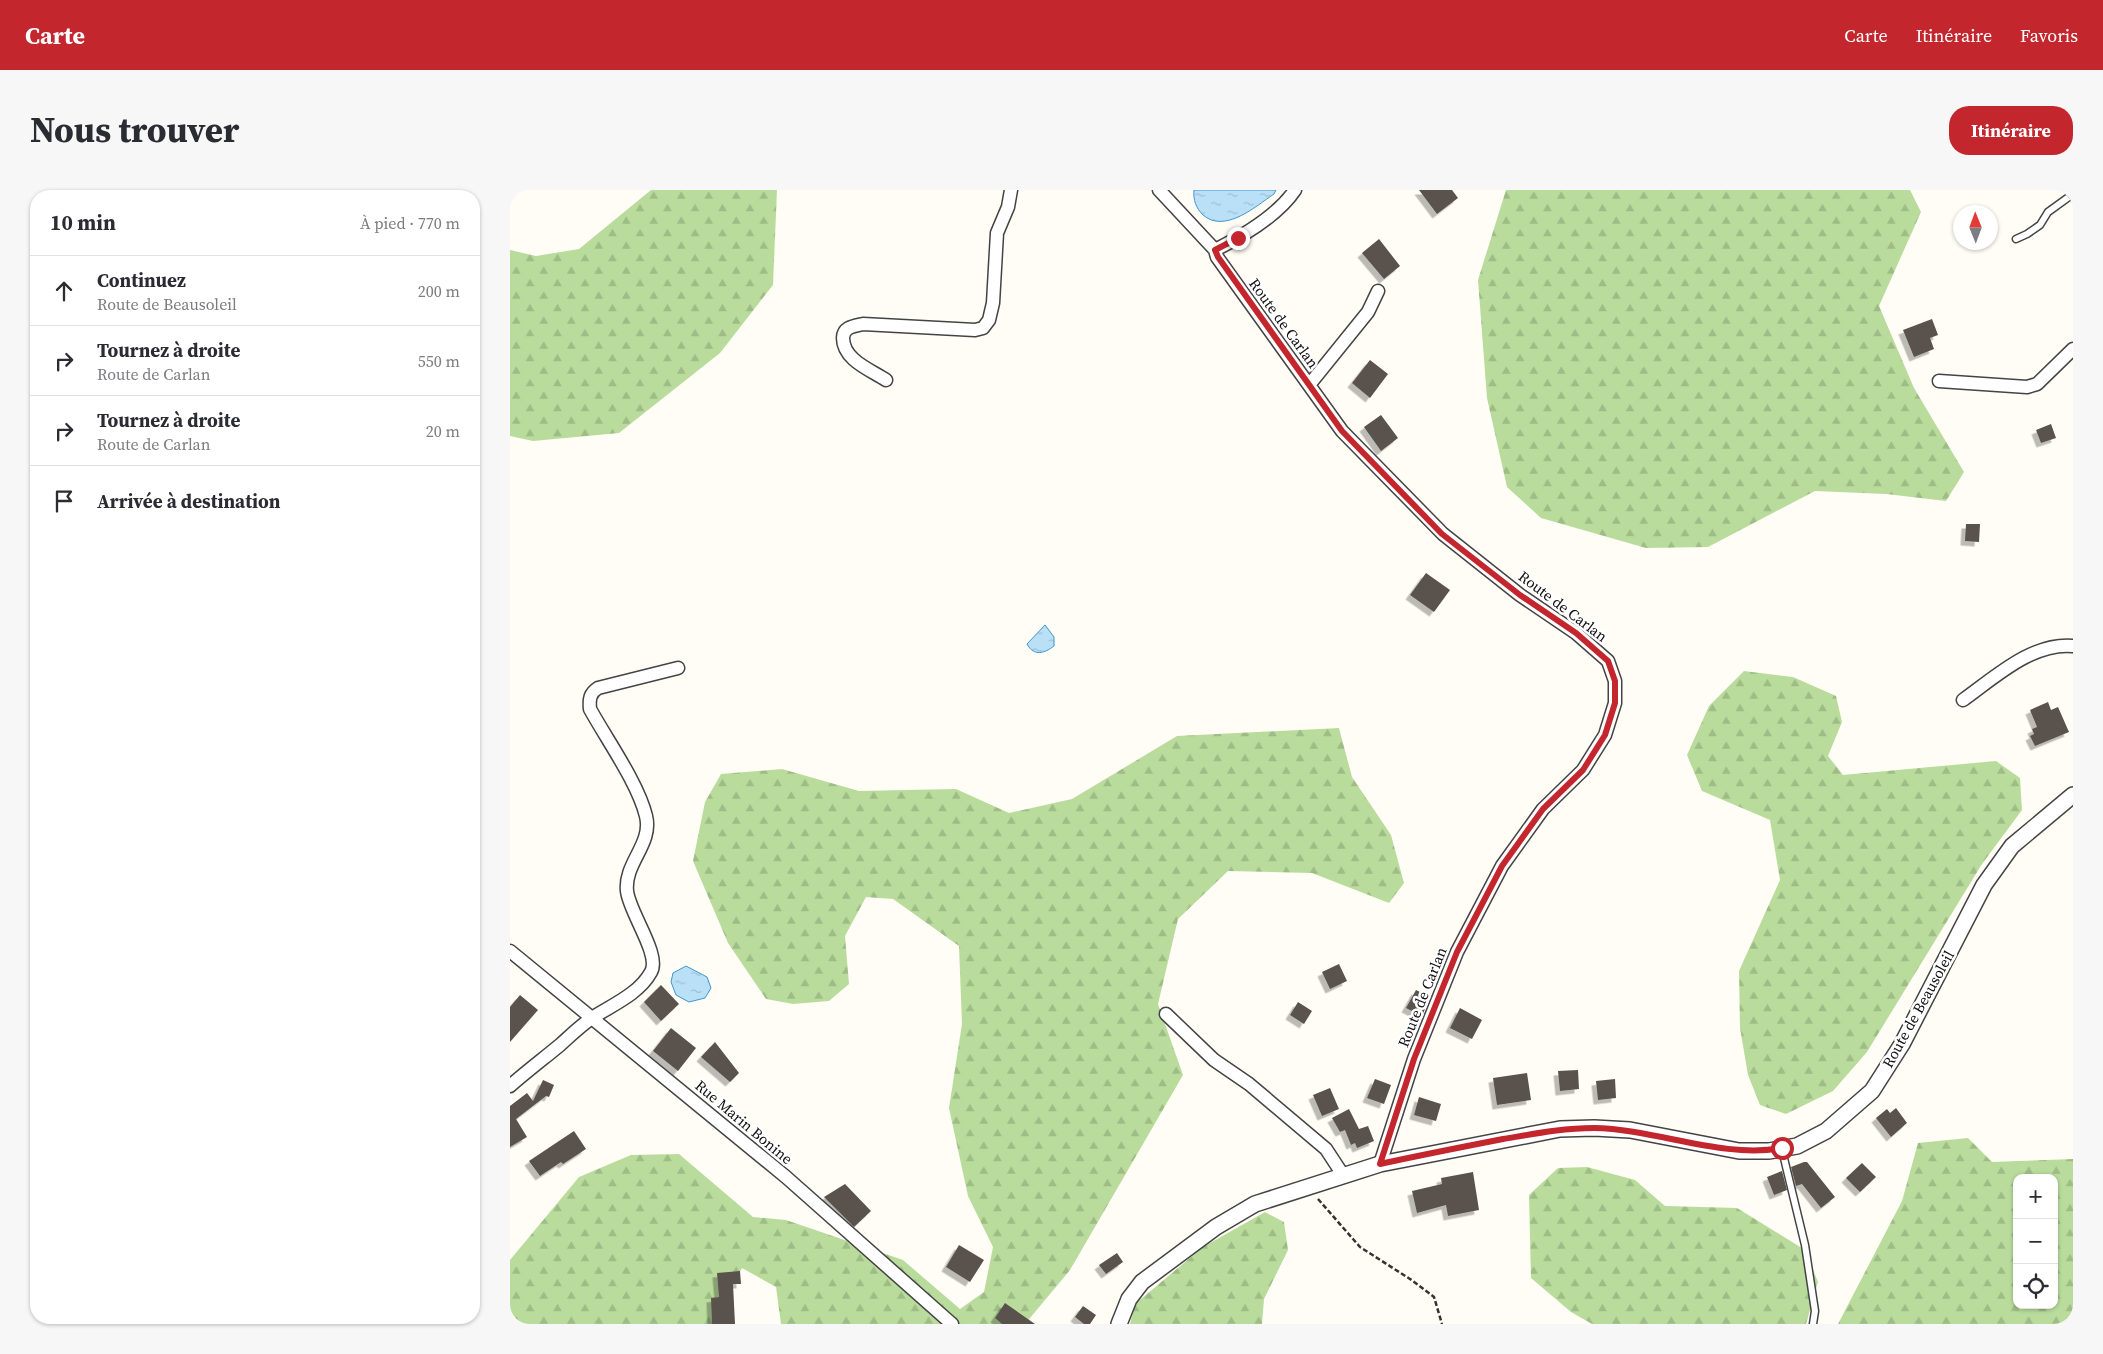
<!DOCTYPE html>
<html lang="fr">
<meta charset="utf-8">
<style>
body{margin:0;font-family:"Source Serif 4",serif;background:#f7f7f7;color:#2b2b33}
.controls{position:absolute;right:15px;bottom:15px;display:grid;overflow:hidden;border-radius:10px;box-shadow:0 1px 4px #0004}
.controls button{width:45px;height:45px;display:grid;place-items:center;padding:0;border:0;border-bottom:1px solid #e1e1e2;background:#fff;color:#2b2b33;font:25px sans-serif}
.compass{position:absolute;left:1443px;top:15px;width:45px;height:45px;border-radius:50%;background:#fff;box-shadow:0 1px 4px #0004;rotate:359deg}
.stop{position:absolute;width:15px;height:15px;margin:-11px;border:4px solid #c4262e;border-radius:50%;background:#fff}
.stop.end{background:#c4262e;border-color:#fff;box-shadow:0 1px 5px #0008}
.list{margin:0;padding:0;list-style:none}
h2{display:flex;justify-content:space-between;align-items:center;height:65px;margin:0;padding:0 20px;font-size:21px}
h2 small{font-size:16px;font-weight:400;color:#7c7c81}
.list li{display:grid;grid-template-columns:32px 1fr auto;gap:15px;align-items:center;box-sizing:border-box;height:70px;padding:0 20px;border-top:1px solid #e1e1e2}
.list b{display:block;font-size:19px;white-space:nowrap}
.list p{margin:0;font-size:16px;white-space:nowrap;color:#7c7c81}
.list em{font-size:16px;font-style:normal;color:#7c7c81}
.icon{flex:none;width:28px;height:28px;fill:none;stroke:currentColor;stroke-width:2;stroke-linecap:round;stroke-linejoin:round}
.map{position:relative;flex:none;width:1563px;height:1134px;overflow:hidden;border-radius:20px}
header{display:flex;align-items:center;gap:30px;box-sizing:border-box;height:70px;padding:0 25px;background:#c4262e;color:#fff}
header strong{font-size:24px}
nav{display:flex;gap:28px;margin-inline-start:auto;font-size:18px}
.intro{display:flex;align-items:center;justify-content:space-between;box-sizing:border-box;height:120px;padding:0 30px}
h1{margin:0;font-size:35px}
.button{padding:12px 22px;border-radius:20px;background:#c4262e;color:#fff;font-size:18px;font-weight:700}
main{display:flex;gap:30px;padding:0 30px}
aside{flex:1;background:#fff;border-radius:20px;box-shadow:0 1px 4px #0004}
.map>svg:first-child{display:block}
.forest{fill:url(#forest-firs);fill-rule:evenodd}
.water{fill:url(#water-ripples);stroke:#3f96cf}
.building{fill:#5a524d;filter:url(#shadow)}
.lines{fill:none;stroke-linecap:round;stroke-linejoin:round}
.service-casing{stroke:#444;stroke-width:9}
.minor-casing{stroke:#444;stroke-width:15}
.tertiary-casing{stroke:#444;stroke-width:18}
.path{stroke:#333;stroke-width:2.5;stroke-dasharray:5 2.5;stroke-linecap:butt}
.service{stroke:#fff;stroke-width:6}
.minor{stroke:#fff;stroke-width:12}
.tertiary{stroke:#fff;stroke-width:15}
.route{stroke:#c4262e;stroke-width:6}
.labels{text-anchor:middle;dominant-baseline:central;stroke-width:5;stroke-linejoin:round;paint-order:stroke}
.street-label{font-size:15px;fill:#111;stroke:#fff}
</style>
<header>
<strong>Carte</strong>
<nav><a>Carte</a><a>Itinéraire</a><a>Favoris</a></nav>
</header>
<div class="intro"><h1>Nous trouver</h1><a class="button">Itinéraire</a></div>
<main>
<aside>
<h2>10 min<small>À pied · 770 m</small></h2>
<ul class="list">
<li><svg class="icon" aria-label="ahead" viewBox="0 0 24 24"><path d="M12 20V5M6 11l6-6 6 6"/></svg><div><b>Continuez</b><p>Route de Beausoleil</p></div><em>200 m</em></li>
<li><svg class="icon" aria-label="right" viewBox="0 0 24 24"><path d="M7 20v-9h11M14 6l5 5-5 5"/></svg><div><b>Tournez à droite</b><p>Route de Carlan</p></div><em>550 m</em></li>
<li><svg class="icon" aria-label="right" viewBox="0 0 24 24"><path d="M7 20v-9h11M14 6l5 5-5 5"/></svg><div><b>Tournez à droite</b><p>Route de Carlan</p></div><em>20 m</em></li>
<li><svg class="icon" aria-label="arrive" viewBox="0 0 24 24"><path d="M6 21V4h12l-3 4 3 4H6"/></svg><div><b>Arrivée à destination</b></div></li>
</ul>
</aside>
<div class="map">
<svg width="1563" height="1134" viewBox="0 0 1563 1134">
<defs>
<pattern id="forest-firs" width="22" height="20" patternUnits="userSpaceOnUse" patternTransform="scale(1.25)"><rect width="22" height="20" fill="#b9dc9c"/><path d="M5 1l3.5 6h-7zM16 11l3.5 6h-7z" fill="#9ebc85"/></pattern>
<pattern id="water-ripples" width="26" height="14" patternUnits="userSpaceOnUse" patternTransform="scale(1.25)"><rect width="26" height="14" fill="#b9e0f7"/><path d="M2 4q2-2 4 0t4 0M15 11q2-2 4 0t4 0" fill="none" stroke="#9ebfd3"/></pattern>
<filter id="shadow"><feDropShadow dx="-4.5" dy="4.5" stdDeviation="0" flood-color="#0004"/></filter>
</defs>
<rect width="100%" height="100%" fill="#fffdf5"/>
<!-- forest -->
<path class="forest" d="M141,0H267L263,95L210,163L109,243L23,251L0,246V60L26,66L69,59Z
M996,0H1400L1411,22L1369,116L1404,198L1454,282L1436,311L1376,304L1305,301L1198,357L1136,358L1031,328L997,297L977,208L968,90Z
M1234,481L1283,487L1326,506L1332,532L1318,566L1333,585L1486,571L1510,588L1512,620L1472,674L1357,862L1323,901L1276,924L1250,915L1238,885L1230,838L1229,781L1270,690L1260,630L1192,601L1177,565L1199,516Z
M829,538L842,587L881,645L894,693L879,713L802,683L718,681L668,729L648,814L673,885L560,1080L515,1134H271L266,1097L232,1078L202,1134H0V1070L69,987L121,965L169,964L243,1027L276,1030L393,1070L450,1119L474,1102L483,1057L458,1006L439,918L452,834L449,756L383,709L356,707L335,746L339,794L319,811L283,814L256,809L218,753L183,671L195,612L211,584L272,579L349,601L446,599L499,623L562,609L667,546Z
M1458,948L1482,972L1563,969V1134H1328L1392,1011L1408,953ZM1507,988H1544V1115H1507Z
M1077,977L1125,990L1155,1016L1227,1018L1295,1060L1308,1092L1296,1134H1082L1061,1122L1021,1088L1019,1005L1048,978Z
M755,1022L774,1032L778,1060L754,1109L752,1134H620L625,1114L693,1057Z"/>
<!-- water -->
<path class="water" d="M684,0H766L764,4C746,16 715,44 693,25C686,18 683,10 684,0Z
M535,435L544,447V456C535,463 524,467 517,454Z
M176,776L197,787L201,798L195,808L179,812L166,805L161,792L163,783Z"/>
<!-- building -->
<path class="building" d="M909,0H942L948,8L927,24Z
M869,49L890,76L874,89L852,63Z
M1422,129L1428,145L1420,148L1424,159L1404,167L1393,140Z
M860,170L878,184L860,208L842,193Z
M871,225L888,248L871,261L854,237Z
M1541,234L1546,248L1531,253L1526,240Z
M1456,334H1470L1469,352L1455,351Z
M916,383L940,400L924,422L900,405Z
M1538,512L1541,520L1548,517L1559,542L1525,556L1520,546L1524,544L1522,539L1527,537L1520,520Z
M829,774L837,791L820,799L812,782Z
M151,795L169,814L151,831L134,812Z
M906,800L920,807L912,826L896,818Z
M10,805L28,820L0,852V817Z
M788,812L802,821L794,834L780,825Z
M950,818L972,830L962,849L940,838Z
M161,838L186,858L168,881L143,861Z
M205,852L229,883L220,892L191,867Z
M1068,880L1069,899L1050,901L1048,881Z
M1017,883L1021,910L987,915L983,888Z
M865,889L881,895L874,914L857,908Z
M1105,889L1106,908L1088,910L1086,891Z
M33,890L44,895L39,907L36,906L6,929L17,947L0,957V916L17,903L23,911Z
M820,898L829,919L812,926L803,905Z
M909,907L931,914L926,931L904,925Z
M1386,918L1397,933L1381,947L1366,928L1377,919L1380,923Z
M839,919L849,939L858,936L864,951L847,958L845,953L841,955L835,940L830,942L822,928Z
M64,941L76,959L53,974L51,972L30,986L19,971Z
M1294,972H1297L1325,1007L1311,1018L1292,994L1286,996L1281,977Z
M1352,973L1366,987L1350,1002L1336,988Z
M1272,981L1277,1000L1264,1005L1257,987Z
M963,982L969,1020L938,1026L936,1015L907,1023L902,1001L932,994L931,988Z
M335,994L361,1021L344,1037L314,1007Z
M449,1055L474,1070L460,1092L436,1077Z
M607,1063L613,1072L596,1084L589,1075Z
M230,1081L231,1094H223L225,1134H202L201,1108L209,1107L207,1083Z
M495,1113L525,1134H492L485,1128Z
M573,1116L586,1125L580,1134H574L565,1127Z"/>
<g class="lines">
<!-- service casing -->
<g class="service-casing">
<path id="service" d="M1506,49L1517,44L1530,35L1538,22L1563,4
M1272,960L1295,1055L1305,1121L1303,1134"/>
</g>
<!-- minor casing -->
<g class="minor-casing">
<path id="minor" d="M649,0L705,60
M785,0C768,25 731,47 705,60L707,67L832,241L933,344L1010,405L1066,443L1098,471L1105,491V513L1095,545L1073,580L1033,619L992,676L947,762L904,869L870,974
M376,190C361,180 333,170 333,148C333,137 344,136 353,134L465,140L473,138L479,130L483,113L487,43L498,17L501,0
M1429,191L1517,197L1527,194L1563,159
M799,195L858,122L868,101
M1453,510C1484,488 1522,452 1563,456
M0,761L276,987L442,1134
M656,824L704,870L739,894L816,959L833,985
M0,896C16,882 33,869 50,855C60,846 70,836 82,828C102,815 129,804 141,782C151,765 119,722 117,701C114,673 143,654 136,626C128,593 97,550 80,519C79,509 80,503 88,498L168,478"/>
</g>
<!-- tertiary casing -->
<g class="tertiary-casing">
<path id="tertiary" d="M609,1134L619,1109L632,1092L706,1037L745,1014L870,974L1050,939L1084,938L1120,940L1229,961H1259L1287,956L1316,941L1362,901L1392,854L1474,695L1502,656L1563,605"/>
</g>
<!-- path -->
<path class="path" d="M808,1009L850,1057L900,1089L924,1107L932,1134"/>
<!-- service -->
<use href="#service" class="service"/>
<!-- minor -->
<use href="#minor" class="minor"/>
<!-- tertiary -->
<use href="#tertiary" class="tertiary"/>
</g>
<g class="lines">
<!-- route -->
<path class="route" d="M728,48L705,60L708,67L832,241L932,344L1010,405L1066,443L1098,471L1105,491V513L1095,545L1073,580L1033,619L992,676L947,762L904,869L870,974C911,965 952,957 993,949C1023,944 1053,938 1084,938C1146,939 1212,969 1272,958"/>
</g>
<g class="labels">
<!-- street labels -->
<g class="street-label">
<text transform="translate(774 133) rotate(54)">Route de Carlan</text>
<text transform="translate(1053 416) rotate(37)">Route de Carlan</text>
<text transform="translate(912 807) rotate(-68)">Route de Carlan</text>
<text transform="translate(1408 819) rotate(-61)">Route de Beausoleil</text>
<text transform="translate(234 932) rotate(40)">Rue Marin Bonine</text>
</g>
</g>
</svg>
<div class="controls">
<button>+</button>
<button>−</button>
<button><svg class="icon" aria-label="locate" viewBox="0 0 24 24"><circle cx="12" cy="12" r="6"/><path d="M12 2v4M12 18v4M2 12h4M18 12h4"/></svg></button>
</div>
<svg class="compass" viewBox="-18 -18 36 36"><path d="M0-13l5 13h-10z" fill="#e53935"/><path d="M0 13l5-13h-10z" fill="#7c7c81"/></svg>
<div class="stop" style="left:1272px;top:958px"></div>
<div class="stop end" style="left:728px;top:48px"></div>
</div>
</main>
